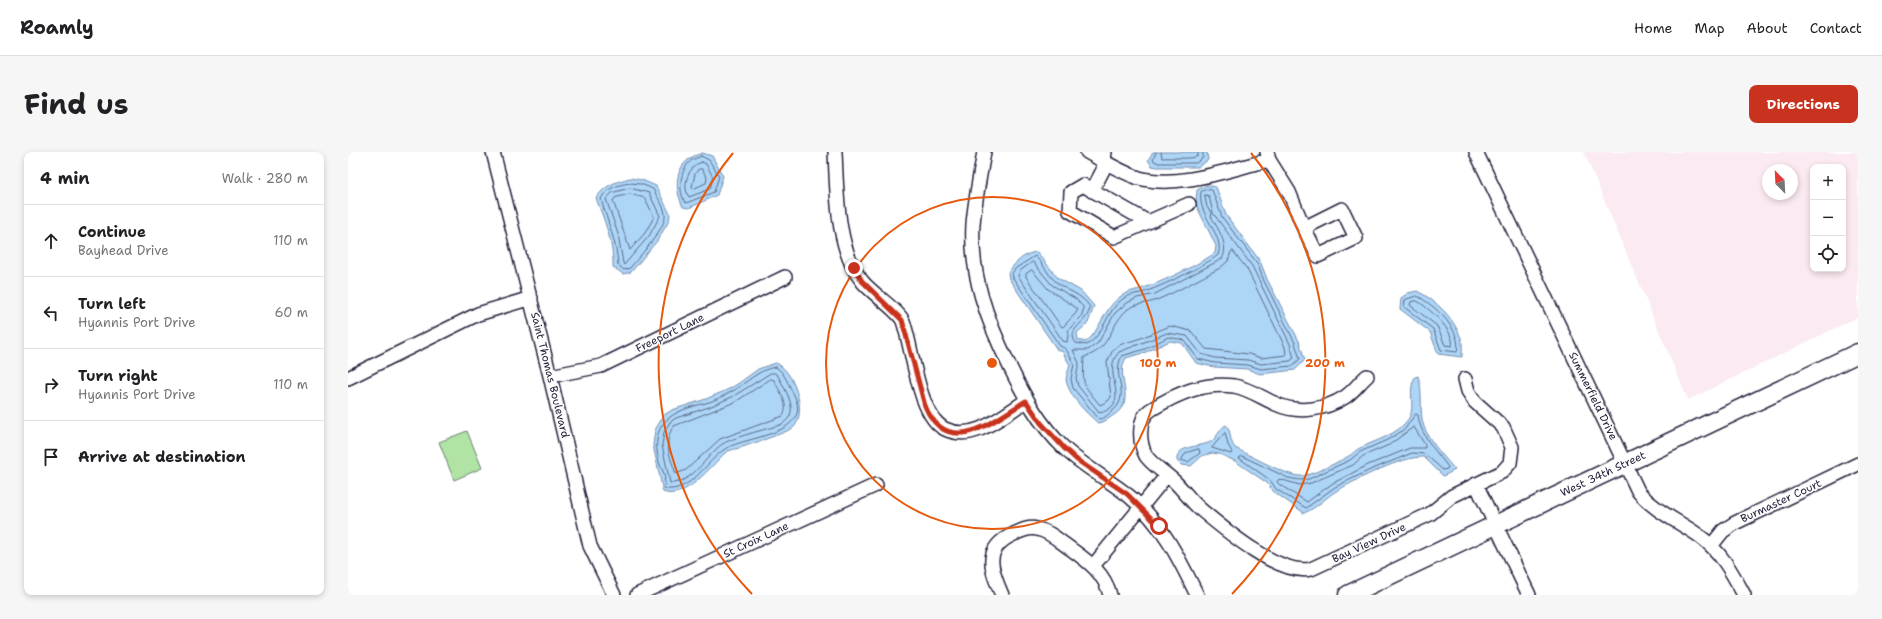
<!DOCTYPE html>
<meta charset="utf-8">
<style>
body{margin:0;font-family:"Shantell Sans",sans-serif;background:#f6f6f6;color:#202124}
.controls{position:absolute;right:12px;top:12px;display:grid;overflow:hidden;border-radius:8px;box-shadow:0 2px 6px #0003}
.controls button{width:36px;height:36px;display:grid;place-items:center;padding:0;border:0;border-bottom:1px solid #e0e0e0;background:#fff;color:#202124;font:20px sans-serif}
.compass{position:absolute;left:1414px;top:12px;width:36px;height:36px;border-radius:50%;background:#fff;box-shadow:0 2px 6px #0003;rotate:336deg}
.stop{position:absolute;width:12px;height:12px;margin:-9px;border:3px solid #c8321e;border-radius:50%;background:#fff}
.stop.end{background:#c8321e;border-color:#fff;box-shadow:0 1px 4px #0008}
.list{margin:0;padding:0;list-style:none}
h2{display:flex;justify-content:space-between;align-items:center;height:52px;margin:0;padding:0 16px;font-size:17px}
h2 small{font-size:13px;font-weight:400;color:#757577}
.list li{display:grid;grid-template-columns:26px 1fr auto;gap:12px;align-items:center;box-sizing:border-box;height:72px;padding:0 16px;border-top:1px solid #e0e0e0}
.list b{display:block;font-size:15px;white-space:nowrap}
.list p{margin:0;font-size:13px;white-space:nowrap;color:#757577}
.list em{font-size:13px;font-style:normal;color:#757577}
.icon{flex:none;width:22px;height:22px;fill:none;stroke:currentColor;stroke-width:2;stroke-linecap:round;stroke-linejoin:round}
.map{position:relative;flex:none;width:1510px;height:443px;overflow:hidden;border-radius:8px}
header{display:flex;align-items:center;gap:24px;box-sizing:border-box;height:56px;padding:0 20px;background:#fff;border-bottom:1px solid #e0e0e0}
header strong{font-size:19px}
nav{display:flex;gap:22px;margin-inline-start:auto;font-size:14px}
.intro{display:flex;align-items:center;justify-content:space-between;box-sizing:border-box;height:96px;padding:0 24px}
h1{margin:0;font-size:28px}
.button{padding:10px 18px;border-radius:8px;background:#c8321e;color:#fff;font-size:14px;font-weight:700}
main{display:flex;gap:24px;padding:0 24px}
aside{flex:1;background:#fff;border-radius:8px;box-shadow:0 2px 6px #0003}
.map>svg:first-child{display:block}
.built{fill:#fbeaf1;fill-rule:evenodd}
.green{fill:#b1e3a4;stroke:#6a8270}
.water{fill:#add5f7;stroke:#758dac}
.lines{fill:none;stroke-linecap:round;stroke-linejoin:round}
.shore{stroke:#5a6a86;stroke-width:1}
.street-casing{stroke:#22223b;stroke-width:16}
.secondary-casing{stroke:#22223b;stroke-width:21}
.street{stroke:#fff;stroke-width:13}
.secondary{stroke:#fff;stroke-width:18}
.route{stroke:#c8321e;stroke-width:5}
.ring{fill:none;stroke:#e8590c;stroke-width:2}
.labels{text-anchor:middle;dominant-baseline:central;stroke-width:3;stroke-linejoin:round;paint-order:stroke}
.street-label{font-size:11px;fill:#22223b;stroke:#fff}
.centre{fill:#e8590c;stroke:#fff;stroke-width:2}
.ring-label{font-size:12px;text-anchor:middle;font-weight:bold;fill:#e8590c;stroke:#fff;stroke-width:3;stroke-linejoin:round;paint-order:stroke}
</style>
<header>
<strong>Roamly</strong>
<nav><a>Home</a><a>Map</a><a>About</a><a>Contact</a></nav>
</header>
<div class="intro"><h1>Find us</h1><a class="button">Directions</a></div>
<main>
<aside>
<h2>4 min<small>Walk · 280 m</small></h2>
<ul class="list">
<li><svg class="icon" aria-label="ahead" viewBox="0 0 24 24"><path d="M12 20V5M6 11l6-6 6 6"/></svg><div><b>Continue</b><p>Bayhead Drive</p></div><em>110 m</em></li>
<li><svg class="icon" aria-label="left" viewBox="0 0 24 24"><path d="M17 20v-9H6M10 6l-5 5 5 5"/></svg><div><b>Turn left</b><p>Hyannis Port Drive</p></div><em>60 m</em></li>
<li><svg class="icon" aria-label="right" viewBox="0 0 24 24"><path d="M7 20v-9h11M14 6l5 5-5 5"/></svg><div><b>Turn right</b><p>Hyannis Port Drive</p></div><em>110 m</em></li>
<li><svg class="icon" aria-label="arrive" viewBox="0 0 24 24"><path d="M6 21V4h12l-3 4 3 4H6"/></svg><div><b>Arrive at destination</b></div></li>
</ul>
</aside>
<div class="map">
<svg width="1510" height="443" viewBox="0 0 1510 443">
<rect width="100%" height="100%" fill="#fff"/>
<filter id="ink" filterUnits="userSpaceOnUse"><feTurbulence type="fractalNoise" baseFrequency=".025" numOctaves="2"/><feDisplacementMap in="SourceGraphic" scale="8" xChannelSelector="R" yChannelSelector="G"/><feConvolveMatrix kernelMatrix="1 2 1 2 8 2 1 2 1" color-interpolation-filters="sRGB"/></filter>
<g filter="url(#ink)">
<!-- built -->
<path class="built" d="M1236,0H1510V165L1340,248ZM1465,15H1495V117H1465ZM1420,18H1444V42H1420Z"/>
<!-- green -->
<path class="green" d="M119,279L134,316L106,328L91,290Z"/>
<!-- water -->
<path class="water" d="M805,0H859L860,8L850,15H809L804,14L800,8Z
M355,1L364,4L375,24L369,43L341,56L335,55C324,32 328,7 355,1Z
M282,26L294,28L308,34L322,62L321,69L309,89L283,120L275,122L265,115C266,91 256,68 248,46C257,33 267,30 282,26Z
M859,33L868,35L878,63L912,109L919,127L951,189L957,208L947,218L912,222L899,217L866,215L848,211L834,191L822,189L798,200L778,206C766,225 790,247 766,263C760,267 757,270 750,271C738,261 721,244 718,228C718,224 721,217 722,213L714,199H710L661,127L660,121C665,112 678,100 689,100L710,126L733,139L746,154L740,171L729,181L730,188L738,190C753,178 754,158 773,144C782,138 792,138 801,134C818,128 853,111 867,101L868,94L851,59L848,51L849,38Z
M1069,139C1089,149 1105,165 1113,186C1115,192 1114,199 1114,205L1090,202L1082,180L1052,157L1053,146L1060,141Z
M428,211C445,218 460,259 446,275C439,281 402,292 392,296C387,297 381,298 377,301C363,314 337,349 315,340L305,293L307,278L316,263L324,258L358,247L381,237L391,231L410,217Z
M1070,224C1075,238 1072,252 1074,267C1077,286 1096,304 1107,318L1095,324L1076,305C1054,304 1010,327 990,338C978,345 969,356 956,361L926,340L919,331L887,309L871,302L864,301L854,304L843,314L833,313L829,309C827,292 854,296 864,289C870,284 872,276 878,273C884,280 881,289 887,296C902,303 937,323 951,324C961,325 990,310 999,305C1004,303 1007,298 1012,296C1028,288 1050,283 1061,266C1068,254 1059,238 1067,225Z"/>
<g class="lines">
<!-- shore -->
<path class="shore" d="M808,0L805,8L810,11H848L855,6V0
M813,0L814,6C823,5 843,8 850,4V0
M353,4L361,8L371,24L366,40L338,51C329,40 332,16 344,8C347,6 350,6 353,4Z
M354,10L358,12L365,25L362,37L341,45C333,34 341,13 354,10Z
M351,17H354L359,26L358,31L345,37L344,35L347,22Z
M282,31L293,32L305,37C309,45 316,54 317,62C320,74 289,107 282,116L276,118L270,113C269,90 259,69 253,47C259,35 270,33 282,31Z
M282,36L301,41L312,64L301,84L276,113L275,111L270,82L258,47L264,41Z
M859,37L864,38L874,65L909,111L916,129L947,191L952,207L944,214L913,217L900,213L867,211L850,207L836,188L820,185L797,197L774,204C762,224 786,244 762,261C758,264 756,267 751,267L725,236L723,227L726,212L718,197L712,194L665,126L664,121L668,116L687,104C695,111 699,122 707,129C718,139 733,141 742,155C740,172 717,176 728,191L739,193C757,182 758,158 776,146C785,141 793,142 802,138C818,132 858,113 870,103C878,84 848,62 853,40Z
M282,42L297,46L306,65L297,81L282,98L265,49L267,46Z
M857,43L861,44L865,61L904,114L942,192L946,206L942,209L913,212L900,208L867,206L853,202L839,184L819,181L771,200C768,204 765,208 765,212C762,231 780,253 752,261L730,234L728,226L731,211L725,198H740L750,191L767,161L779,151L789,146L807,142L874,107C882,93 869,76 863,64L864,62L859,55Z
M885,99L899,117L937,195L938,203L913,206L901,202L858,197L843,179L822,174L793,186L771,193L765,198L759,210L763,245L760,249L752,253C733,230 735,234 736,205C763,198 761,173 780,157C789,151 799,152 809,148C830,139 851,127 872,116L880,109L883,100Z
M685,110L704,133L728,147L736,156L733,165L721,177L719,190L715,189L670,124L672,119Z
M684,118L700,137L730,157L728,161L715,175L713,174L678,125V122Z
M1069,144C1086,152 1115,179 1109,200L1093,198L1085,177L1056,155L1057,148Z
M1069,149C1080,155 1108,180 1104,194L1097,193L1089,174L1062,153L1063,150Z
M428,215C437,221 441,234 446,243C466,283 397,284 377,297C358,309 344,340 317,337C315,332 318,327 316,322C315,318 312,314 311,310C301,270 324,259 358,251C366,249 375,244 383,240C398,232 410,217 428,215Z
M423,221H427L430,224C438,240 454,262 432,273C419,277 382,286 373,293C358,304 344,332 322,331L314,293L316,280L322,270L328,266L361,255L384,245Z
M423,227L426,228C431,239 442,252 435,264L372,287L338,318L328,322C323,307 314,289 326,274L387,250Z
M1068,262L1070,263C1072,283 1088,299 1100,315L1099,317L1095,318L1077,302L1064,301L1022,318L987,335L958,356L928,337L922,328L891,306L894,304L940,326L952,328L961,327L1002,308L1012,300L1039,288L1056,278Z
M1066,275L1077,293V296H1062L1020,313L985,331L959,350L932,333L929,330L931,327L952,333L963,331L1005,313L1015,304L1041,293Z
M877,281L880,293L884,300L883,302L864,296Z
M851,297L852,301L840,310L833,308L838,301Z"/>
<!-- street casing -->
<g class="street-casing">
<path id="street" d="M145,0L202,224L242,394L266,443
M487,0C489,39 488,97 514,129C522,140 550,158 555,169C565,197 570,264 597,277C626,291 655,263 678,249
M636,0C632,24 627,48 625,72C622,123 639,168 661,213C676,244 691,272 716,296C736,315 760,327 781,344C814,371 831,406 849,443
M739,0C756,9 772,20 791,26C831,37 882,17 921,8
M919,0L921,8L941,40L956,76
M1128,0L1290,339C1305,358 1330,369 1350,383C1372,398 1384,420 1396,443
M744,39L755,18L757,0
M994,57L1008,86L970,104L956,76Z
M800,70L766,85L722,59L723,40L735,33L800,70L841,52
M202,224L253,214L437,125
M1019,224C1012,230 1005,240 997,245C977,258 950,262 928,252C914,246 902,237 886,234C856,230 830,241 804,257C789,265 791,291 798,304C805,314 818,321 827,330C836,339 843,349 852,357C876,377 931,424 963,417L1082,362L1104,344L1154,320L1162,311L1164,295L1155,275L1127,250L1120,239L1117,227
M0,226L130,162L183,146
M1128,332L1181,443
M1363,394L1375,379L1387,371L1510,312
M745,414L819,323
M289,443L528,333
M654,443C643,418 634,396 666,382C674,378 681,375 689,377C700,379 708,386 716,392C735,406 756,418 762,443"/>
</g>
<!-- secondary casing -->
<g class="secondary-casing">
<path id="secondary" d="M1000,443L1510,201"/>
</g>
<!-- street -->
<use href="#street" class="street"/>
<!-- secondary -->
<use href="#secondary" class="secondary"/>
</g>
</g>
<g class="lines" filter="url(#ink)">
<!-- route -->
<path class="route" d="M506,116L514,129L554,168L577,254C600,308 647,268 678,249L693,271L717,297L729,308L779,342L811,374"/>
</g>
<!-- distance rings -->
<g class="ring">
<circle cx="644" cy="211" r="166"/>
<path d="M404 442A333 333 0 0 1 385 1M903 1A333 333 0 0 1 884 442"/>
</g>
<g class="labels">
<!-- street labels -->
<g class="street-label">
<text transform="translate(322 181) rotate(-26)">Freeport Lane</text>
<text transform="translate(202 223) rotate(76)">Saint Thomas Boulevard</text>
<text transform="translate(1245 244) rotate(64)">Summerfield Drive</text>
<text transform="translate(1255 322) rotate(-25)">West 34th Street</text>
<text transform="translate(1433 349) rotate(-25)">Burmaster Court</text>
<text transform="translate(408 388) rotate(-25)">St Croix Lane</text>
<text transform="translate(1021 391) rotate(-25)">Bay View Drive</text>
</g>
</g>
<circle cx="644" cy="211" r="6" class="centre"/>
<g class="ring-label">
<text x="810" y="215">100 m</text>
<text x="977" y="215">200 m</text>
</g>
</svg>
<div class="controls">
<button>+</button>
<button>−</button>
<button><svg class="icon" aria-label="locate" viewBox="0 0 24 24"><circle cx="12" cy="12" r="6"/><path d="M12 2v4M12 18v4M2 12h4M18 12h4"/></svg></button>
</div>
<svg class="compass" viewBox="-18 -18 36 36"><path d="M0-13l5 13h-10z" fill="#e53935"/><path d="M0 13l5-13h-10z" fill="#757577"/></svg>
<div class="stop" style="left:811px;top:374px"></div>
<div class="stop end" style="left:506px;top:116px"></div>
</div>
</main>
